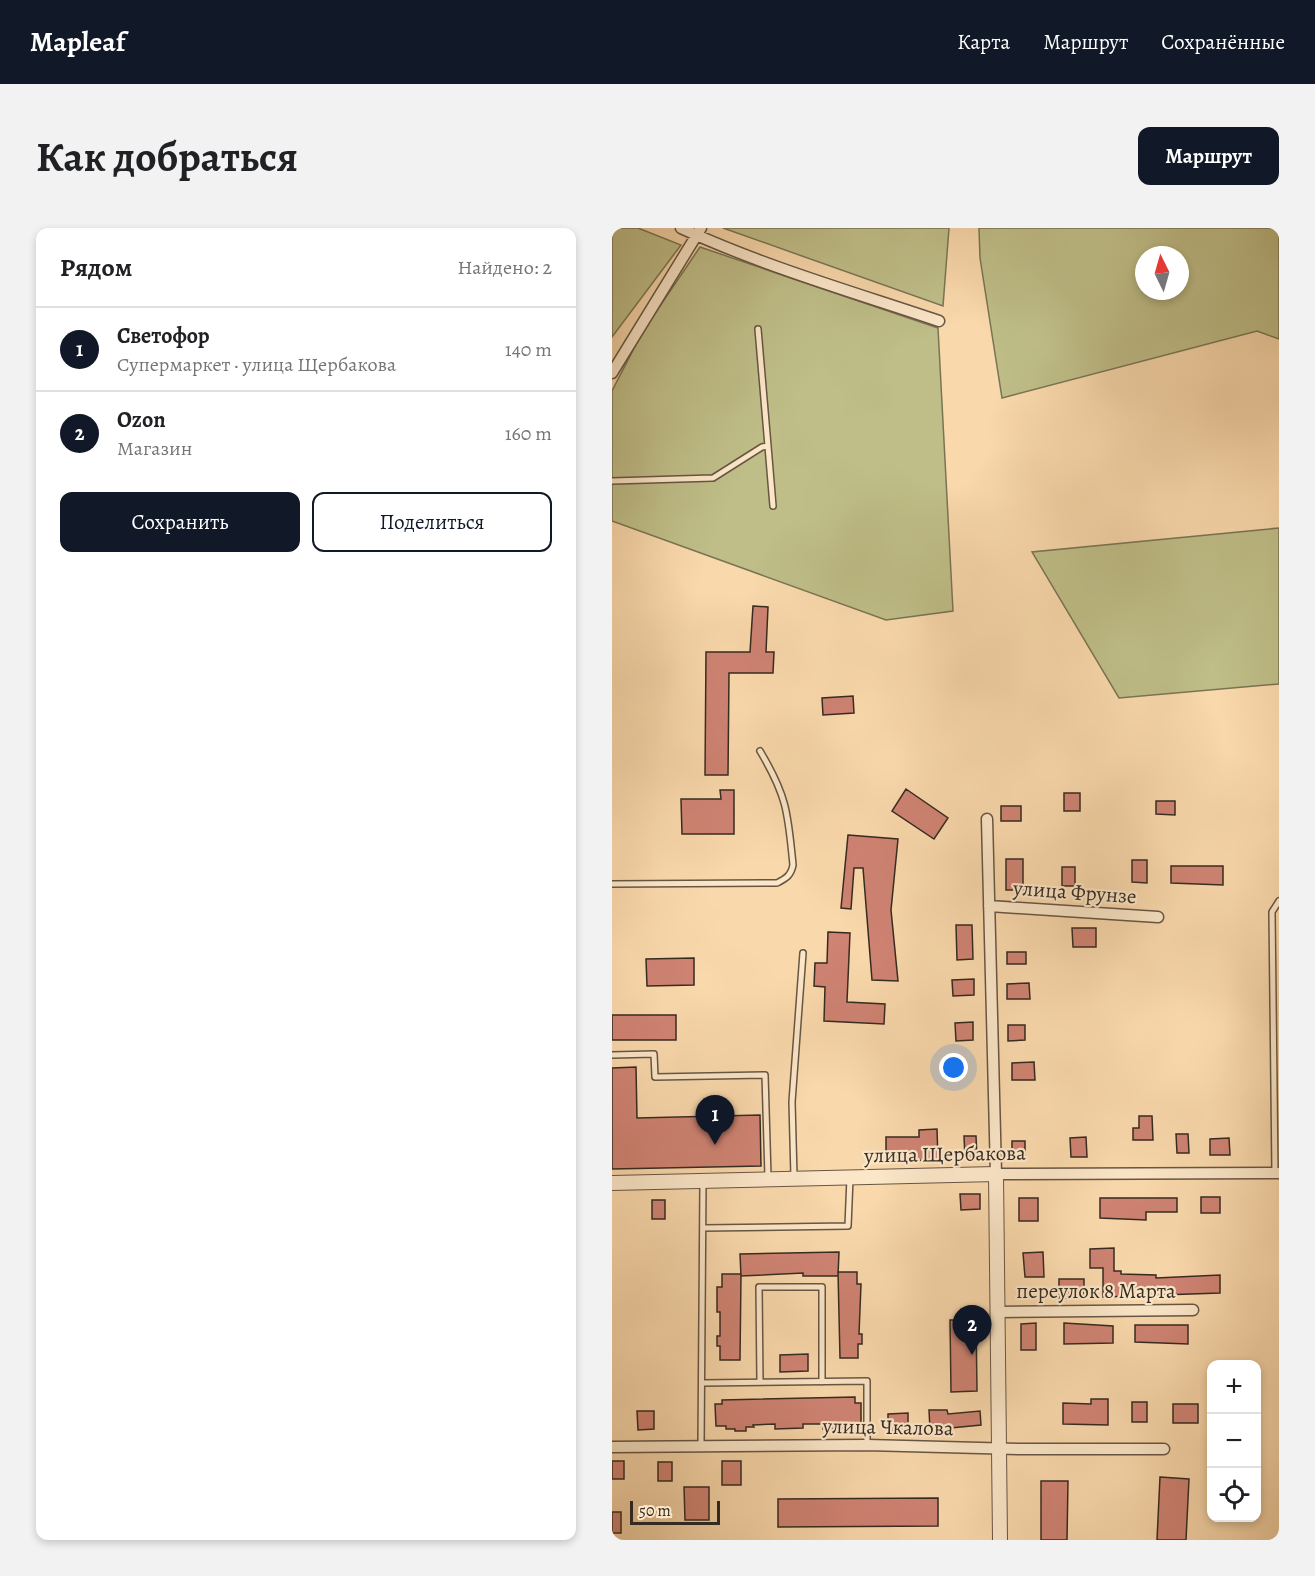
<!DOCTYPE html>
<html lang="ru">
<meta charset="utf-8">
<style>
body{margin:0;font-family:Alegreya,serif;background:#f2f2f2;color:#202124}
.controls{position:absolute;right:18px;bottom:18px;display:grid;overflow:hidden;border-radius:12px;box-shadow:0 3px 9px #0003}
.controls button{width:54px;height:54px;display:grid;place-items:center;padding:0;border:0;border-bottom:2px solid #e0e0e0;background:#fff;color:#202124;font:30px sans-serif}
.compass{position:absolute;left:523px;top:18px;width:54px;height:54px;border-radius:50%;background:#fff;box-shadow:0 3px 9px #0003;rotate:355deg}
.scale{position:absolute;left:18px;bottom:15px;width:90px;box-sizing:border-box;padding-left:6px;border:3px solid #362a20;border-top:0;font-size:16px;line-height:21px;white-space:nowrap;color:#362a20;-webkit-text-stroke:4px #fbe6c8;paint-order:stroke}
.you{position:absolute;left:342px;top:840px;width:21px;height:21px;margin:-15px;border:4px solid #fff;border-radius:50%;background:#1a73e8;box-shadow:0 0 0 9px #1a73e833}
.badge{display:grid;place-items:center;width:39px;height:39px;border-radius:50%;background:#111827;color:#fff;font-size:20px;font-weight:700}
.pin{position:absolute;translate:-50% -50px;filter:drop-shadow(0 2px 3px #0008)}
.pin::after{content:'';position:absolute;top:32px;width:21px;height:18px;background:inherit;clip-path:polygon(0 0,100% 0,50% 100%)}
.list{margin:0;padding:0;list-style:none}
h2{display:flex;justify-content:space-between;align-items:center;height:78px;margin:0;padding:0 24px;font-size:26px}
h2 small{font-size:20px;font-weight:400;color:#757577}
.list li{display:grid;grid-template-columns:39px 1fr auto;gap:18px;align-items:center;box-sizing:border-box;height:84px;padding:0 24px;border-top:2px solid #e0e0e0}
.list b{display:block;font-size:22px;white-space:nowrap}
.list p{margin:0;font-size:20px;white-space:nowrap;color:#757577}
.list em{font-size:20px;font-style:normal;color:#757577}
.actions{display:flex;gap:12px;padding:18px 24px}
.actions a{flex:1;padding:14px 0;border:2px solid #111827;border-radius:12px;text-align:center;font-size:21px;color:#111827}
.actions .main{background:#111827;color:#fff}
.icon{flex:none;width:33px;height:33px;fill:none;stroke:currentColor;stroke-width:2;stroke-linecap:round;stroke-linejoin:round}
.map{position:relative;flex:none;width:667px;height:1312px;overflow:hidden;border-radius:12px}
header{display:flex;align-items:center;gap:36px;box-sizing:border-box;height:84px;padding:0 30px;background:#111827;color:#fff}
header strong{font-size:28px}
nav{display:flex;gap:33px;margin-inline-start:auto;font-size:21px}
.intro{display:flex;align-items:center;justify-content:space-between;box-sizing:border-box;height:144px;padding:0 36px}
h1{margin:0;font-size:42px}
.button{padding:15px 27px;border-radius:12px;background:#111827;color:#fff;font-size:21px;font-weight:700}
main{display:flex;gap:36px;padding:0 36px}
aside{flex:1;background:#fff;border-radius:12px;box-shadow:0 3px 9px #0003}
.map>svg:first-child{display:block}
.green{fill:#bfbe88;stroke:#7a7454;stroke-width:1.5;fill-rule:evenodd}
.building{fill:#cf8373;stroke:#362a20;stroke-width:1.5}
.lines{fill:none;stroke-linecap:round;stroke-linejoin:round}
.service-casing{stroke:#675643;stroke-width:8}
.minor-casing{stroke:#675643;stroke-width:13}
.tertiary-casing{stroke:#675643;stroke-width:16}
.service{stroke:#fbe6c8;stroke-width:5}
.minor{stroke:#fbe6c8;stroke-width:10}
.tertiary{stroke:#fbe6c8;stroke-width:14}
.labels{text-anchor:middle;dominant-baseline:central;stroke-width:4.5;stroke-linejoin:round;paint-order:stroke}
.street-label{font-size:21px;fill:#362a20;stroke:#fbe6c8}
</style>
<header>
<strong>Mapleaf</strong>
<nav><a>Карта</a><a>Маршрут</a><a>Сохранённые</a></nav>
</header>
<div class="intro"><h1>Как добраться</h1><a class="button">Маршрут</a></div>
<main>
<aside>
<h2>Рядом<small>Найдено: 2</small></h2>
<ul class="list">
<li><span class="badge">1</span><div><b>Светофор</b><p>Супермаркет · улица Щербакова</p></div><em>140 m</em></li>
<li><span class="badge">2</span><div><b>Ozon</b><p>Магазин</p></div><em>160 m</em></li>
</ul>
<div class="actions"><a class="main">Сохранить</a><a>Поделиться</a></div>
</aside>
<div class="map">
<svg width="667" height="1312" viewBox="0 0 667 1312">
<rect width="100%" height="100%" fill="#f9d8ab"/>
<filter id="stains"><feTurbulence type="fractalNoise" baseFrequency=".00333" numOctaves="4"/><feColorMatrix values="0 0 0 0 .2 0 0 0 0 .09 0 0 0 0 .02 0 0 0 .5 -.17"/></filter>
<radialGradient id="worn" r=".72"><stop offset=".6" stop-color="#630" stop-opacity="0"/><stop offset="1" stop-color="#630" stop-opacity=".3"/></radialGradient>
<!-- green -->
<path class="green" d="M0,0H26L69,17L0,109Z
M111,0H337L331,78Z
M367,0H667V111L645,103L390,170L368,30ZM532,27H568V63H532Z
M88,19L326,100L341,383L274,392L0,293V163L31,103Z
M667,300V456L507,470L420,324Z"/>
<!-- building -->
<path class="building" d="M141,378L156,379L154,424H162L161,445H117L116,547H93L94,424H138Z
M241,468L242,485L211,487L210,470Z
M294,561L336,590L322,611L280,583Z
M108,562H122V606H70L69,571H109Z
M452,565H468V583H452Z
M544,573H563V587L544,586Z
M389,578H409V593H389Z
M236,607L286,611L279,682L286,753L260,752L251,640H242L239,681L229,680Z
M394,631H411V662H394Z
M520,632H535V655L520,654Z
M559,638H611V657L559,655Z
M450,639H463V658H450Z
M344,697H360L361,731L345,732Z
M460,700H484V719H461Z
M216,704L238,705L235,774L273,776L272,796L212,793L213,759L202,758L203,735H215Z
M395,724H414V736H395Z
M82,730V757L35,758L34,731Z
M362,751V767L341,768L340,752Z
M417,755L418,771H395V756Z
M0,787H64V812H0Z
M361,794V812L344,813L343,795Z
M396,797H413V812L396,813Z
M422,834L423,852H400V835Z
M24,839L25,890L148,887L149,938L0,941V840Z
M527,888H540L541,912H521V900H527Z
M325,901L326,932L274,933V909H307V902Z
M564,906H576L577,925H565Z
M352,908H364L365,930H353Z
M474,909L475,929H459L458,910Z
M617,910L618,927H598V911Z
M400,913H413V929H400Z
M348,966H368V981L349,982Z
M589,969H608V985H589Z
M407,970H426V993H407Z
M488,970H565V984H534V992L488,990Z
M40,972H53V991H40Z
M502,1020V1043H509V1046L544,1047V1050L608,1047V1065L491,1069V1040H478V1021Z
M227,1024L226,1048H191V1045L129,1048L128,1026Z
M431,1024L432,1049H413L411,1025Z
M226,1044H245V1056H249L247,1106H250V1116H246V1130H228Z
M110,1046H129L128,1132H108V1118H105V1108H108V1084H105V1059H110Z
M447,1051H472V1070H447Z
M338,1092H364L365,1163L339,1164Z
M424,1095V1122H409V1096Z
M452,1095L501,1098V1115L452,1116Z
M523,1097H576V1116L523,1114Z
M196,1126V1143L168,1144V1127Z
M243,1169V1175H249V1196H238V1200L211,1201V1196H191V1200L163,1201V1196L141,1197L142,1199H134V1203H123V1201H114V1198H104L103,1176H110V1172Z
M479,1171H496V1197L451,1196V1175L479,1176Z
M520,1174H535V1194H520Z
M561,1176H586V1195H561Z
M317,1182H335L336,1186L368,1183L369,1197L318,1202Z
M25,1183H42V1201L26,1202Z
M296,1185V1203H276V1186Z
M0,1233H12V1251H0Z
M110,1233H129V1257H110Z
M46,1234H60V1253H46Z
M548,1249L577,1251L574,1312H545Z
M429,1253H456L455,1312H429Z
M72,1259H97V1292H73Z
M326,1270V1298L166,1299V1271Z
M0,1284H9V1305H0Z"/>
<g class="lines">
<!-- service casing -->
<g class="service-casing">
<path id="service" d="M156,218L161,278
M0,253L101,250L150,219L156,218L146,101
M0,656L165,655C175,650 179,647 181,637C176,585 175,568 148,523
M0,827L42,826L43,849L153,847L156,949
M663,945L660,684L667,673
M182,949L180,874L191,725
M91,1000L236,998L238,950
M148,1154L147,1059H210V1154
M90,1155L255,1153V1217
M89,1218L91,954"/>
</g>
<!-- minor casing -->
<g class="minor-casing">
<path id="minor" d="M69,0C151,38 241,64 327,93
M0,145L89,0
M375,591L384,946L667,945
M377,678L546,689
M386,1084L581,1082
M0,1219L255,1217L408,1221H552"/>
</g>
<!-- tertiary casing -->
<g class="tertiary-casing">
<path id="tertiary" d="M0,955L384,946L388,1312"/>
</g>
<!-- service -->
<use href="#service" class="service"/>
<!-- minor -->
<use href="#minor" class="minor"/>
<!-- tertiary -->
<use href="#tertiary" class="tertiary"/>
</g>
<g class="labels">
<!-- street labels -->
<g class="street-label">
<text transform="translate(463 664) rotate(4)">улица Фрунзе</text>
<text transform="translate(333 926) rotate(-1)">улица Щербакова</text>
<text x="484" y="1063">переулок 8 Марта</text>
<text transform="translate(276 1199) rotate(1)">улица Чкалова</text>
</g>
</g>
<rect width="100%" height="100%" filter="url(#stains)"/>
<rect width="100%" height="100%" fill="url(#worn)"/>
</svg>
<div class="controls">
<button>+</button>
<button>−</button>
<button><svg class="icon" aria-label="locate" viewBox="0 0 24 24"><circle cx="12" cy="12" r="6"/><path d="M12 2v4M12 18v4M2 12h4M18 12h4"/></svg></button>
</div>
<svg class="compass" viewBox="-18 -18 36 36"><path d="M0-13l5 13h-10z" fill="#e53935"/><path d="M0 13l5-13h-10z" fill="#757577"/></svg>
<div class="scale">50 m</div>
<div class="you"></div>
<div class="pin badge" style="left:103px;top:917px">1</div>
<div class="pin badge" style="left:360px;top:1127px">2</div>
</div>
</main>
